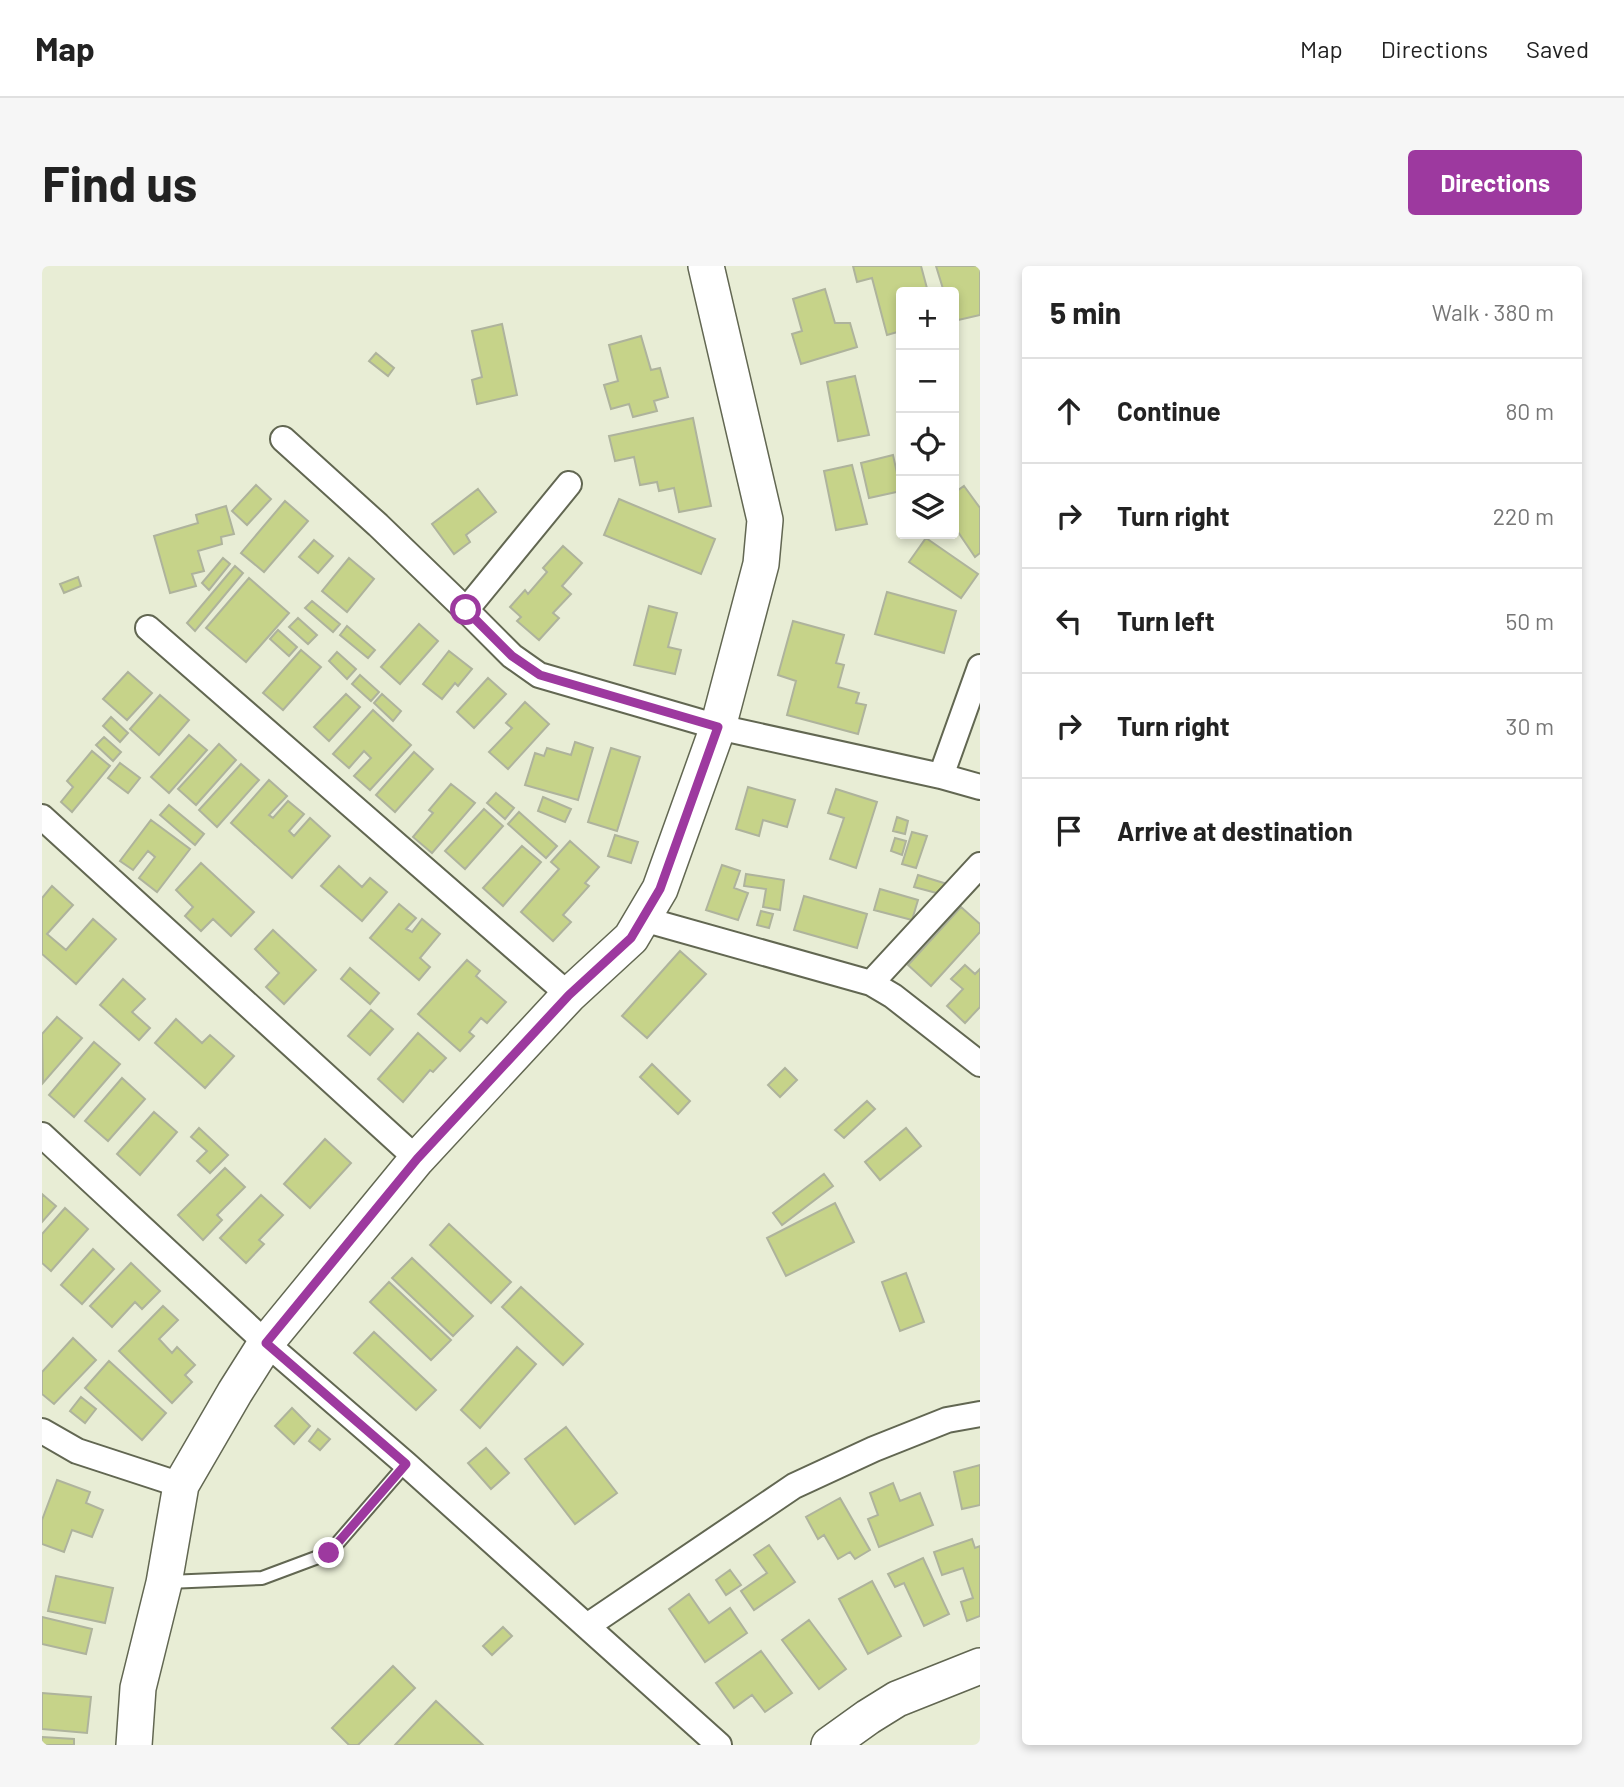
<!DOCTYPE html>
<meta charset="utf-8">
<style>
body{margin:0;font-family:Barlow,sans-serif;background:#f6f6f6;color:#222}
.controls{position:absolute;right:21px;top:21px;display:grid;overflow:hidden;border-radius:7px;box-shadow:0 4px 10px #0003}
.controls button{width:63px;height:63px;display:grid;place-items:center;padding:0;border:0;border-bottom:2px solid #e0e0e0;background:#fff;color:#222;font:35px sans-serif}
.stop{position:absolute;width:21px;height:21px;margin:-16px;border:5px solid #9d399f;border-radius:50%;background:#fff}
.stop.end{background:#9d399f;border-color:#fff;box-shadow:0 2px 7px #0008}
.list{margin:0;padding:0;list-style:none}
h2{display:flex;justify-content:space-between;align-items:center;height:91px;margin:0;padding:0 28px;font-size:30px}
h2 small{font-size:23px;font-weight:400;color:#767676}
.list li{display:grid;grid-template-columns:46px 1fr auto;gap:21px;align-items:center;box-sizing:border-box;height:105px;padding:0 28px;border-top:2px solid #e0e0e0}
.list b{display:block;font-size:26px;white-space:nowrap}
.list em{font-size:23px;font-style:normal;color:#767676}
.icon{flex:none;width:38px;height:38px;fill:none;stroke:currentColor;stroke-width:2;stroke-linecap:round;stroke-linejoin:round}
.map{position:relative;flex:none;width:938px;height:1479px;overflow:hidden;border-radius:7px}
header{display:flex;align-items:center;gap:42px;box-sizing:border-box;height:98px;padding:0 35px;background:#fff;border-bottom:2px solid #e0e0e0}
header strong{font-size:33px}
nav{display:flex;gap:38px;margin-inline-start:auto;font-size:24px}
.intro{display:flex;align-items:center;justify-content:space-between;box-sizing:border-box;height:168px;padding:0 42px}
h1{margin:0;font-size:49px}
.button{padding:18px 32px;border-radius:7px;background:#9d399f;color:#fff;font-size:24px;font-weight:700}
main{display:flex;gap:42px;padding:0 42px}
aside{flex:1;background:#fff;border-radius:7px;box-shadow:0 4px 10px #0003}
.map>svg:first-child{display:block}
.building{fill:#c6d389;stroke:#aeb39c;stroke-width:2}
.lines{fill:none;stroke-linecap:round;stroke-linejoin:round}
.lane-casing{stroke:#626752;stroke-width:16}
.street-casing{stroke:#626752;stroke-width:28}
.secondary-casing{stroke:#626752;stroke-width:38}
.lane{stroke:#fff;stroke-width:12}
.street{stroke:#fff;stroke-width:24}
.secondary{stroke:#fff;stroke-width:35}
.route{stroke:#9d399f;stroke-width:9}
</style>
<header>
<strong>Map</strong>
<nav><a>Map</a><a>Directions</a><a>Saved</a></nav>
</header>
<div class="intro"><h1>Find us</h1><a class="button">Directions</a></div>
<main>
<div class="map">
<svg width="938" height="1479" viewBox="0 0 938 1479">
<rect width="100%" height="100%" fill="#e8edd5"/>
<!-- building -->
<path class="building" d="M811,0H879L886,26H859V65L845,69L830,12L815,16Z
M894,0H938V49L912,55V26H902Z
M783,23L793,57H808L815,81L759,98L750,68L760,65L751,33Z
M460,58L475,129L435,138L430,114L440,111L430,65Z
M599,70L609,104L618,102L626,131L612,135L615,145L591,151L587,138L569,143L562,119L576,115L567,79Z
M334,87L352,102L346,110L327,95Z
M813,110L827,169L796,175L785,116Z
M651,152L669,240L637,246L632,222L617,225L615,216L598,219L592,191L573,195L567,170Z
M851,189L859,225L827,232L819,197Z
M810,199L825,258L794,264L782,205Z
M214,219L229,233L205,259L190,245Z
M922,220L938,242V287L933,291L912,260V227Z
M436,223L454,246L424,269L428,276L412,288L390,258Z
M577,233L673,273L659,308L562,269Z
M243,235L266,255L222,306L199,287Z
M184,240L192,268L179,271L180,278L156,285L162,305L150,308L154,320L128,327L112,270L156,257L154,249Z
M884,272L936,308L919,332L867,296Z
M272,274L291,290L276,307L257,291Z
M521,280L540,297L520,320L529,328L511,347L517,352L497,374L475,355L479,351L468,341L483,324L486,328L505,306L501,302Z
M181,292L188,298L167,324L160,317Z
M307,292L332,313L305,346L280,325Z
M193,300L201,307L153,365L145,357Z
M36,311L39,320L22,327L18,318Z
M207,312L247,347L204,396L164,362Z
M845,326L914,345L902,387L833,368Z
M270,335L298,358L291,366L263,342Z
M607,340L635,347L626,381L639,384L633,408L592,399Z
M256,352L275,369L266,378L247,361Z
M751,355L802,369L794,397L802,399L796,421L817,427L814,437L824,439L816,468L745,449L754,415L736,409Z
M377,358L396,375L358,418L339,401Z
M305,360L333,384L326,392L298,369Z
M236,364L255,381L247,390L228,373Z
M259,384L279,401L241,444L221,427Z
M407,385L430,403L416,420L413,417L400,433L381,418Z
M295,386L314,403L305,413L287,395Z
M86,406L110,427L85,454L61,433Z
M318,409L337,426L329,435L310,418Z
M446,412L464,428L432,462L415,446Z
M304,428L318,441L287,475L272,461Z
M340,428L359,445L351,455L332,437Z
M118,429L147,454L117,489L88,463Z
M483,436L507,458L466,503L447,486L470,462L464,457Z
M331,444L369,479L328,524L312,510L329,492L322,485L307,502L291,488Z
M69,451L86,467L78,476L61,460Z
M147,469L165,484L127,527L109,511Z
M62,471L79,486L71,495L54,479Z
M533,476L551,482L536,534L483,519L493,487L502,490L505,482L529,489Z
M177,478L194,494L154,539L136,523Z
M569,482L598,491L575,565L546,556Z
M50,485L68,500L30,546L19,536L31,521L25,515Z
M372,486L391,503L353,546L334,529Z
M78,497L98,512L86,527L66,512Z
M199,498L217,514L175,561L157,544Z
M227,514L245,530L227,549L231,552L246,535L262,548L247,565L252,570L268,552L288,570L250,612L189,557Z
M409,518L433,537L390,587L371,571L391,547L387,544Z
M706,521L753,534L745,561L721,554L717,570L694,563Z
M794,523L835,536L814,602L788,593L802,552L786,547Z
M454,527L472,542L463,553L445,537Z
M501,531L529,543L523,556L496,545Z
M127,539L162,568L153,579L118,549Z
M442,543L461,560L423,603L403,585Z
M477,546L515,580L504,592L466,558Z
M855,551L866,555L863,568L851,565Z
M109,554L148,583L115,626L97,612L113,591L106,585L91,604L78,595Z
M870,566L885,570L874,602L860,598Z
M573,569L596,576L589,597L566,590Z
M853,572L864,575L860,589L849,585Z
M528,575L557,601L543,617L547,620L521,649L529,656L511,675L479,646L517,603L509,596Z
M480,580L499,596L461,640L441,622Z
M159,597L212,646L189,670L171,653L159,665L143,650L151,641L134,624Z
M680,599L698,605L692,622L706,627L696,654L664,644Z
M297,600L320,621L328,612L345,626L320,655L279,620Z
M704,608L742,614L738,644L721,641L724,623L702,620Z
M876,609L905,618L902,629L872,621Z
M10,620L31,639L5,668L24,684L51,653L74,673L34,718L0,688V632Z
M838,623L876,634L870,654L832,644Z
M762,630L825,648L815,682L752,664Z
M357,638L374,652L364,663L370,666L380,653L398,668L378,692L388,701L377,714L328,672Z
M919,641L938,658V666L889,720L866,699Z
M719,645L731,648L727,662L715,659Z
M231,664L274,704L242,738L224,721L237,707L213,683Z
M638,685L664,708L605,772L580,750Z
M425,694L438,705L434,710L464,736L445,757L439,752L427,766L432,770L418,785L376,748Z
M923,699L933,708L938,703V741L923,757L905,740L921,723L909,713Z
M308,702L337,727L328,738L299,713Z
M81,713L103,733L90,746L108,762L97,774L58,739Z
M329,744L351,763L328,789L306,770Z
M15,751L40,772L1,817L0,768Z
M134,753L160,777L168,769L192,790L163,822L113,777Z
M376,767L404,792L391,806L388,804L361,836L336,813Z
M52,776L78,798L32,851L7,829Z
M610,798L648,835L636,848L598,811Z
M743,802L755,814L738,831L726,819Z
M80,812L103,833L66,875L43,855Z
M825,835L833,843L802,872L793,864Z
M112,846L135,866L98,909L75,888Z
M157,862L186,889L168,907L155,895L165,885L149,871Z
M864,862L879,880L838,914L823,896Z
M283,873L309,897L268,942L242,918Z
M183,902L203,921L175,949L180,954L161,974L136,949Z
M782,908L791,920L740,959L731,947Z
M0,928L14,940L0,956Z
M219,929L241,949L217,974L222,978L204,997L178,972Z
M793,937L812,976L744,1010L725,972Z
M23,942L46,963L9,1005L0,997V968Z
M407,958L469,1016L449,1037L388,979Z
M51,983L72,1003L40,1038L19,1019Z
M370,992L431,1050L411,1070L350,1012Z
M89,997L118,1025L100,1043L93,1036L70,1061L48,1040Z
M864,1007L882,1056L858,1065L840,1016Z
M347,1016L409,1074L389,1094L328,1036Z
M479,1021L541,1078L521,1099L460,1041Z
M121,1040L136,1054L117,1073L130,1087L135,1081L153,1099L143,1109L150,1116L130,1137L77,1085Z
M332,1066L394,1124L374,1144L312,1087Z
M31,1072L54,1094L12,1138L0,1128V1106Z
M475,1081L494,1098L438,1162L419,1144Z
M67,1095L124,1147L100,1174L43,1122Z
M39,1131L54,1143L43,1157L28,1145Z
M250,1142L268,1160L252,1178L233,1160Z
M524,1161L575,1227L533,1258L483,1193Z
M276,1163L288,1173L278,1184L267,1175Z
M444,1182L467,1207L449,1223L426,1197Z
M938,1199V1239L920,1243L912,1206Z
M15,1214L48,1226L44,1237L61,1244L50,1271L30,1264L22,1286L0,1278V1254Z
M851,1217L858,1235L878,1227L891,1259L837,1281L826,1253L836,1249L828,1227Z
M798,1232L828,1284L813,1293L808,1286L796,1293L782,1269L776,1273L764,1251Z
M930,1273L933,1282L938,1280V1350L925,1355L919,1336L931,1332L921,1302L900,1309L892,1286Z
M727,1279L753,1316L712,1344L699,1325L725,1307L712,1289Z
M881,1292L907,1348L882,1360L862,1317L853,1321L846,1308Z
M688,1304L699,1319L684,1329L674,1314Z
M14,1310L71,1322L63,1357L6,1345Z
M830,1315L859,1370L826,1388L797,1333Z
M647,1328L667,1357L688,1342L705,1367L663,1396L627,1343Z
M0,1351L50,1363L44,1388L0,1378Z
M767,1354L804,1403L777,1423L740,1374Z
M461,1361L470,1370L450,1389L441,1380Z
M719,1385L750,1427L723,1446L710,1429L692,1442L674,1417Z
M351,1400L373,1422L316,1479H307L290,1462Z
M0,1427L49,1431L45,1467L0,1463Z
M394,1435L441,1479H353Z
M0,1471L32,1473V1479H0Z"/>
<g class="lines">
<!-- lane casing -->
<g class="lane-casing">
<path id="lane" d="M126,1316L220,1312L287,1287L364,1198"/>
</g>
<!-- street casing -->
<g class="street-casing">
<path id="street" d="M241,173L336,259L424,344L470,390L497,409L676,461L899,510L938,521
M424,344L527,218
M106,362L527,729
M899,510L938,401
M0,551L375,893
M601,653L829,717L851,730L938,798
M829,717L938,599
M0,869L224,1077L364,1198L677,1479
M0,1165L35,1185L139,1219
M545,1360L752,1220L832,1183L905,1154L938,1148"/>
</g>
<!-- secondary casing -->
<g class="secondary-casing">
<path id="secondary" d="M92,1479L96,1422L122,1317L139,1219L193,1126L224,1077L375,893L527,729L589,672L618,623L676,461L719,298L723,254L664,0
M787,1479L826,1451L855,1433L938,1400"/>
</g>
<!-- lane -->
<use href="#lane" class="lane"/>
<!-- street -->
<use href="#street" class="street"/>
<!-- secondary -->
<use href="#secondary" class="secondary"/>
</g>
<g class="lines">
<!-- route -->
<path class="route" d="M287,1287L364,1198L224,1077L375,893L527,729L589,672L618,623L676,461L498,409L470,390L424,344"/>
</g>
</svg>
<div class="controls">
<button>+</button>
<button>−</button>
<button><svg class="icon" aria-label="locate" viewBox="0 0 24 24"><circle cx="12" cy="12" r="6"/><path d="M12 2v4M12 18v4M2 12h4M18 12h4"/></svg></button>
<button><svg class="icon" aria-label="layers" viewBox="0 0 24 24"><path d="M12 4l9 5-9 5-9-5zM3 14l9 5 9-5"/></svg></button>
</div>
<div class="stop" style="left:424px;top:344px"></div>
<div class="stop end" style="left:287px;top:1287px"></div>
</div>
<aside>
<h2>5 min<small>Walk · 380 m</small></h2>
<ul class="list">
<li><svg class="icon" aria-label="ahead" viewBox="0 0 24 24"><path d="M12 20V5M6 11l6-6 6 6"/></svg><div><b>Continue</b></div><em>80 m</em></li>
<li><svg class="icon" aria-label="right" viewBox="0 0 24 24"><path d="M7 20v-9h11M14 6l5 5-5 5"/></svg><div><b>Turn right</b></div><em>220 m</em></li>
<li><svg class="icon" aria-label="left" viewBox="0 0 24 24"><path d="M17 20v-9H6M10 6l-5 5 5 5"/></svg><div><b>Turn left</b></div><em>50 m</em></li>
<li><svg class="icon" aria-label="right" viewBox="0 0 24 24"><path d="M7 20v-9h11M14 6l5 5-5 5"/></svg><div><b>Turn right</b></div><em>30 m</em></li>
<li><svg class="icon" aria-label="arrive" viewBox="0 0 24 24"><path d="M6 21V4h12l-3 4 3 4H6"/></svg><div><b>Arrive at destination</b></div></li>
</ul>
</aside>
</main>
